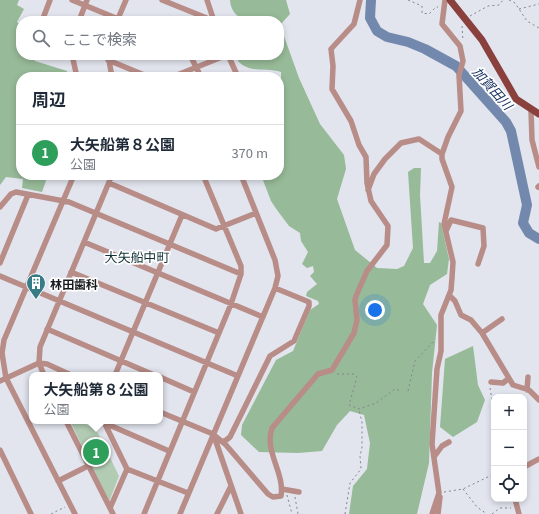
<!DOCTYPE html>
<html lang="ja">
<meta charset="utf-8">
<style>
body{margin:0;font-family:Georgia,"Noto Sans JP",serif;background:#f6f6f7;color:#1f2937}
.controls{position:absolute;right:12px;bottom:12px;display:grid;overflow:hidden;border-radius:8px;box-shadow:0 2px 6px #0003}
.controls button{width:36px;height:36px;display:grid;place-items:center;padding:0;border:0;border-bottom:1px solid #e0e1e3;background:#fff;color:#1f2937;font:20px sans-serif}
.you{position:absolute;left:375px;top:310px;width:14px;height:14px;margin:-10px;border:3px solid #fff;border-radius:50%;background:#1a73e8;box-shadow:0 0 0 6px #1a73e833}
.badge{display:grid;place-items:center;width:26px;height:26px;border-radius:50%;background:#0b8043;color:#fff;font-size:13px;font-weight:700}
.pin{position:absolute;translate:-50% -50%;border:2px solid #fff;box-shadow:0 1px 4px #0006}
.popup{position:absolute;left:29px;top:372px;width:134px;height:52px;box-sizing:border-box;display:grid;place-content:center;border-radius:8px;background:#fff;filter:drop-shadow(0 1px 3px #0005);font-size:13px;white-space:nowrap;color:#747a83}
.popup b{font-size:15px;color:#1f2937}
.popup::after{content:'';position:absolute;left:50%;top:100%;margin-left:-8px;border:8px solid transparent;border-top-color:#fff}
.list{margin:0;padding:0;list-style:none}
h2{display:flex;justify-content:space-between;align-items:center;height:52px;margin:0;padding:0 16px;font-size:17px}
h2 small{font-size:13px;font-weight:400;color:#747a83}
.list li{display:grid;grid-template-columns:26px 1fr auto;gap:12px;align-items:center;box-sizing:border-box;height:56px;padding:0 16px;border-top:1px solid #e0e1e3}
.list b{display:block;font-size:15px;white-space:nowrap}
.list p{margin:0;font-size:13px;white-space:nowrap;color:#747a83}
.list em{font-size:13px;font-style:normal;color:#747a83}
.icon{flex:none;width:22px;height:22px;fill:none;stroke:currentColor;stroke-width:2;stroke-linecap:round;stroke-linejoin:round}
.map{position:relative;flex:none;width:539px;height:514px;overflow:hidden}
.search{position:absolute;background:#fff;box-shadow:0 2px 6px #0003;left:16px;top:16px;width:268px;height:44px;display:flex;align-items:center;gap:10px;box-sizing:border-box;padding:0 14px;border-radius:16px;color:#747a83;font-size:15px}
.panel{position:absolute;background:#fff;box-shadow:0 2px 6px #0003;left:16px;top:72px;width:268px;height:108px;border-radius:16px}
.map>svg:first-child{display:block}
.green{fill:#b2ccb3}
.forest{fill:#97ba98}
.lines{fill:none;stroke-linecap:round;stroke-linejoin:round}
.river{stroke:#7388ad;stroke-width:10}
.path{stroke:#84868d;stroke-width:1;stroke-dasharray:2 3;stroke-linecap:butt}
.minor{stroke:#b88c87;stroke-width:5.5}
.major{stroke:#8a403c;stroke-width:7}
.labels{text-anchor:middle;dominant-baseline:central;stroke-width:3.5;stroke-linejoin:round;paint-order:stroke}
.poi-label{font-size:12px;font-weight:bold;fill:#191a1d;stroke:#fff;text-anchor:start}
.water-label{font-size:13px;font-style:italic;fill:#193263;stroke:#fff}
.neighbourhood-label{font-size:13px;fill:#113338;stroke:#fff}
</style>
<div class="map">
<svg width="539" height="514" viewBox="0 0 539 514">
<rect width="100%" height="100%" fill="#e2e4ee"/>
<!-- green -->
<path class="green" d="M70,421H79L96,429L119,476L109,502Z"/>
<!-- forest -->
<path class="forest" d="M0,0H19L17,5L24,9L17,22L21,25V55H30L35,61L67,71L68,77H21V175H48L42,192L22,188L23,179L6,177L0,185Z
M230,0H286L290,14L280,25L299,78L320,124L344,155L346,169L337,199L355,250L377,268L397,269L404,266L413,248L408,172L414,168H421L420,195L424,263H430L437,251L439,222L441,223L449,259L447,274L430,285L423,304L437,325L432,373L429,463L417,514H349L353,486L367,469L370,443L364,415L350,411L337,425L322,451L298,453L259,452L241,435L242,425L276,360L293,351L310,310L319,304L318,301L306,296L307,292L317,284L310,276L314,272L313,266L307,268L302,264L308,252L301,241L300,233L289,226L277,210L271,201L261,175H279V80L281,78V72C266,67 250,74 238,61L239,55H279V21C260,21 232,26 230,0Z
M473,346L478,385L485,400L477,422L453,437L440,427L445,359Z"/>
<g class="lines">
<!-- river -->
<path class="river" d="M371,0L370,18L377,31L387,37L408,42L425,49L456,66L506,122L511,131L527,205L523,223L529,233L539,239"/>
<!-- path -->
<path class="path" d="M408,0L422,6V13L429,14L436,7H438
M509,0L515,3L527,21L539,28
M519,9L539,4
M470,16L488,6L499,5L503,0
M462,26L463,41
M337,374H354L357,377L349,405L359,409L376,403L395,389L401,391
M490,388L494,413
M408,391L415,361L435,340
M463,489L477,507L487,514
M444,492L463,489L494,474
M287,495L292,514
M295,497L298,514
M51,514L65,507
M345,514L350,483L361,469L360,456L362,447V422L359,410
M492,514L500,508H511"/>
<!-- minor -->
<path class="minor" d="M72,0L123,21
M162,0L214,21
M207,0L214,21
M42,21L50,0
M79,21L87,0
M117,21L126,0
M72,55L77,77
M108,55L112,77
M190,55L201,77
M228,55L238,77
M108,60L149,77
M172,77L227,55
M531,110L532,140L539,167
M74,175L4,340L2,353L6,378L75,514
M109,183L216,229L256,213
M538,187L539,186
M368,190L374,174L385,159L401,143L419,139L442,154
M0,207L11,194L16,192L69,202L241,274
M446,231L451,220L483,228L484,246L478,264
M84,242L263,317
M0,263L28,195
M71,272L219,333
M0,276L238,376
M450,296L455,301L461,315L471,320L482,333L513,385L529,390L539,400
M47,329L154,375
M482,333L502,319
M44,375L39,363L40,347L112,175
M115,375L182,215
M160,377L194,392
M0,381L39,363L47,364L71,375
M491,382L503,383L508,379
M527,390L528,377
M160,412L213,434L226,445L268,494L273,497L281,496C285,473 264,452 272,428L318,374L332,370L354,333L357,320L355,300L356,296L367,271L387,245L388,226L371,201L367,183L366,157L359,145L351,121L332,89L333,66L331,49L354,24L360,0
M66,421L113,514
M100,421L169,451
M105,424L127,469
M215,439L241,514
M220,441H225L230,437L270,356L294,341L309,306V302L275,288
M0,450L31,514
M434,457L442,446L449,442
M524,467L539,459
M127,469L188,493
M58,481L88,466
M282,489L299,492
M515,499L519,514
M110,508L127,469
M144,514L231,304L241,274V266L203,175
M180,514L275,288L278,276L275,260L241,175
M217,514L231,486
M432,514L439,493L432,444L437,369L441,351V315L451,290L452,278L453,262L444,224L452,187L442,159V154L448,137L461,111L459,75L463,61L460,46L442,24L445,0
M438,514L440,497"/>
<!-- major -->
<path class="major" d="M450,0L482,40L516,99L539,114"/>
</g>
<!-- icons -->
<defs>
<g id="building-pin" transform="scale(1)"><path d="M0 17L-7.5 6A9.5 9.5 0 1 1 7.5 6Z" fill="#357c86" stroke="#fff"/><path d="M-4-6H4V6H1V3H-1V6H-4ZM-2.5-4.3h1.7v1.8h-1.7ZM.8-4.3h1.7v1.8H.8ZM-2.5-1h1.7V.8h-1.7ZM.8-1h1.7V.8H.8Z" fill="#fff"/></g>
</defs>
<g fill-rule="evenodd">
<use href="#building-pin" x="36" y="283"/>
</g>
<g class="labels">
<!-- poi labels -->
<g class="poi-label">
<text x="50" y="283">林田歯科</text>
</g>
<!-- water labels -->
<g class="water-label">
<text transform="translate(493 88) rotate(48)">加賀田川</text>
</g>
<!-- neighbourhood labels -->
<g class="neighbourhood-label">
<text x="137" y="256">大矢船中町</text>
</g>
</g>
</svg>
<div class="controls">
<button>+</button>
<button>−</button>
<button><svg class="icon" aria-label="locate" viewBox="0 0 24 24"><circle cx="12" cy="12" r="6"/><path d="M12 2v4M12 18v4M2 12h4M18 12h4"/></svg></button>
</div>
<div class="you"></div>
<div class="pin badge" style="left:96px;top:452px;background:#2e9e5b">1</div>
<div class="popup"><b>大矢船第８公園</b>公園</div>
<div class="search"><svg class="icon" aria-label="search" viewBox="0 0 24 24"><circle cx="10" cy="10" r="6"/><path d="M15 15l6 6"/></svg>ここで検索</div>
<section class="panel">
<h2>周辺<small></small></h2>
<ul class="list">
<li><span class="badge" style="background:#2e9e5b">1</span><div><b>大矢船第８公園</b><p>公園</p></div><em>370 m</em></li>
</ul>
</section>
</div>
